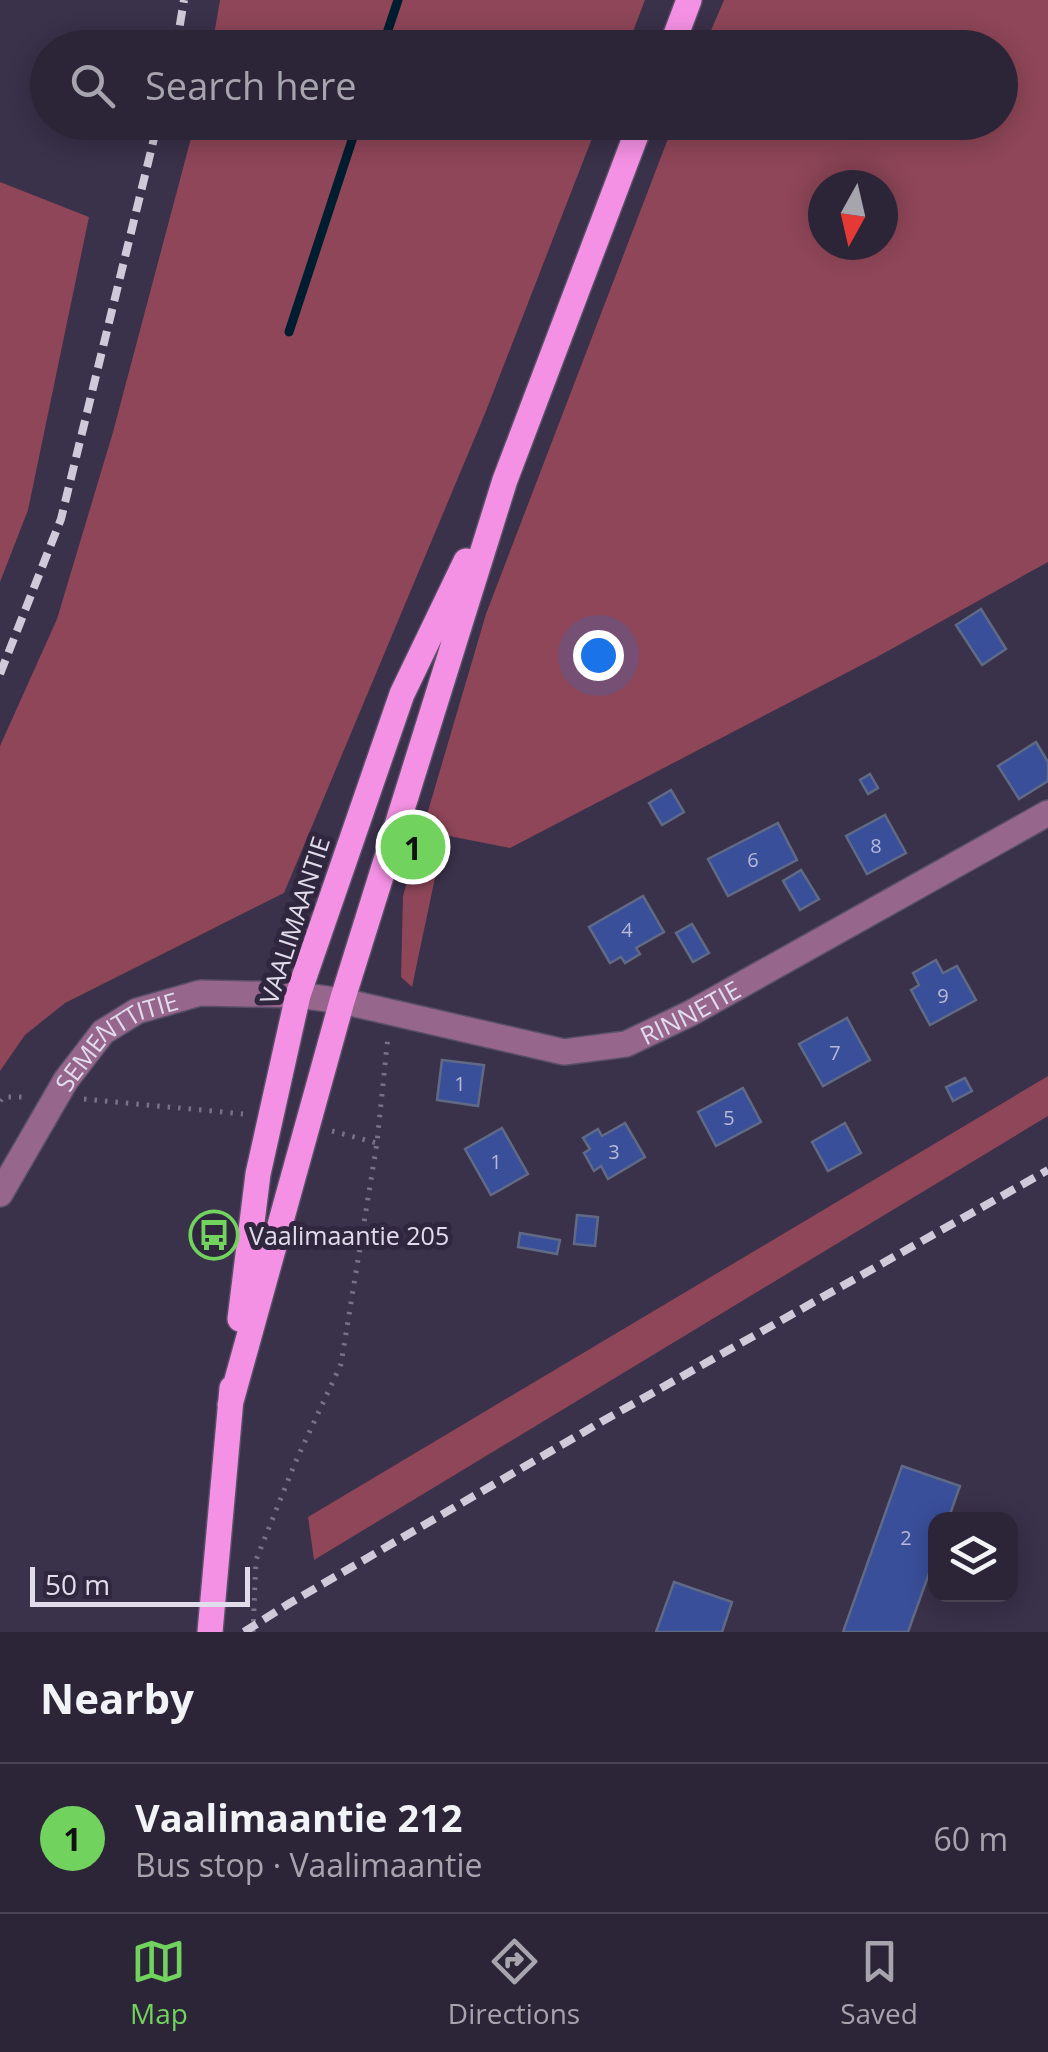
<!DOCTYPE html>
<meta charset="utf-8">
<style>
body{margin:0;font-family:"Open Sans",sans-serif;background:#383143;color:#f1f3f6}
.controls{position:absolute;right:30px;bottom:30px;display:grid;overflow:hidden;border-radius:20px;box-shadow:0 5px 25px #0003}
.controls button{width:90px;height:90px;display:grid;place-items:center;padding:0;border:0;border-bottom:2px solid #484253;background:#2c2538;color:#f1f3f6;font:50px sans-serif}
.compass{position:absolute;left:808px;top:170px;width:90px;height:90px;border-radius:50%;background:#2c2538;box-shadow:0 5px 25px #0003;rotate:188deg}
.scale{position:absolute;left:30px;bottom:25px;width:220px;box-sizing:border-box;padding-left:10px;border:5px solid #e1dceb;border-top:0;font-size:28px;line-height:35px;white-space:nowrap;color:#e1dceb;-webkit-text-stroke:8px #30273f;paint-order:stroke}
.you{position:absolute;left:598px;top:655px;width:35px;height:35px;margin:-25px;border:8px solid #fff;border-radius:50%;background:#1a73e8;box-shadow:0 0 0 15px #1a73e833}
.badge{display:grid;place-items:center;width:65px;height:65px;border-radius:50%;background:#71d35e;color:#111;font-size:32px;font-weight:700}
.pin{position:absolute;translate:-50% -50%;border:5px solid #fff;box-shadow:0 2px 10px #0006}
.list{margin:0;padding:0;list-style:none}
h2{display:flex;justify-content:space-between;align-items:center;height:130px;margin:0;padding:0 40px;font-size:42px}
h2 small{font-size:32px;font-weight:400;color:#a6a5ae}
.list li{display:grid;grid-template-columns:65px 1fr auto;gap:30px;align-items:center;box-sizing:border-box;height:150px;padding:0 40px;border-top:2px solid #484253}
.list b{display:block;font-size:38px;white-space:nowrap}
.list p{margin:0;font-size:32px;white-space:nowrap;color:#a6a5ae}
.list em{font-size:32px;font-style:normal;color:#a6a5ae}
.icon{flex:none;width:55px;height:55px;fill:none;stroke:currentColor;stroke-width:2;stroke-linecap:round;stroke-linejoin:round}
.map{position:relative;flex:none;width:1048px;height:1632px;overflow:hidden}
.search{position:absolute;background:#2c2538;box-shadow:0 5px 25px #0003;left:30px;right:30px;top:30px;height:110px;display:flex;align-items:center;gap:25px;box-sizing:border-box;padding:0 35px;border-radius:55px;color:#a6a5ae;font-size:38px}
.sheet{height:280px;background:#2c2538}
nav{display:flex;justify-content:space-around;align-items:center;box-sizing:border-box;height:140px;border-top:2px solid #484253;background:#2c2538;font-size:28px;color:#a6a5ae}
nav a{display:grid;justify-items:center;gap:5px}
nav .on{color:#71d35e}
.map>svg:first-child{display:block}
.green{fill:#8e4658;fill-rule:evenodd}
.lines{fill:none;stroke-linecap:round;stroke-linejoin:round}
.stream{stroke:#001d2f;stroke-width:9}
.building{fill:#394f9a;stroke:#616a85;stroke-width:2.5}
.minor-casing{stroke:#585067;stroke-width:28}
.major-casing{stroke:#585067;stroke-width:28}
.path{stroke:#797287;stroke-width:5;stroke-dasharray:2.5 8;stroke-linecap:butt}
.minor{stroke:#96668d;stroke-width:25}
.major{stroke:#f591e4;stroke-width:25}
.rail{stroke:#cfc9d9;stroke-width:8;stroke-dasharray:15 8;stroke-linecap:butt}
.labels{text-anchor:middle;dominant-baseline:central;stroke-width:10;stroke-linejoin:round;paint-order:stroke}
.number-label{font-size:20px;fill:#b7b9d7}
.street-label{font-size:25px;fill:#e1dceb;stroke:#30273f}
.poi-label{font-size:25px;fill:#e1dceb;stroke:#30273f;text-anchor:start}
</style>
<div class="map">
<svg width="1048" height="1632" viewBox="0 0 1048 1632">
<rect width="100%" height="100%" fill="#3a314a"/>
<!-- green -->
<path class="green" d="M220,0H645L627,47H212Z
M724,0H1048V562L877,657L510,848L444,835L412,987L401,977L403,896L486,614L674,123L1000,122V48L704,47ZM883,185V245H823V185Z
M195,123H598L486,411L284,893L65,1003L25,1035L0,1071V746L57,619L113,432Z
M0,182L89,217L28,510L0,582Z
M1048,1076V1116L314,1560L308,1517Z"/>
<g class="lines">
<!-- stream -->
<path class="stream" d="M382,48L398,0
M289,332L358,122"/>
</g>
<!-- building -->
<path class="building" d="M981,609L1006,649L982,665L956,625Z
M1036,742L1048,762V781L1019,799L998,766Z
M870,774L878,788L868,794L860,780Z
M671,790L684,812L662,825L649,803Z
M885,815L906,853L867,874L846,836Z
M778,823L797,860L728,896L708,859Z
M801,870L819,899L800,910L783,881Z
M643,896L664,932L636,948L640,954L625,963L621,957L610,963L589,927Z
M692,924L709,953L693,962L676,933Z
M936,960L943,973L957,966L976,1000L930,1025L911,990L919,985L913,973Z
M847,1018L870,1060L823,1086L799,1044Z
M442,1060L484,1065L478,1106L437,1100Z
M965,1078L972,1091L953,1101L946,1087Z
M743,1088L761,1122L716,1146L698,1112Z
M625,1123L645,1157L608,1179L601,1166L594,1171L584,1153L590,1149L583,1138L598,1129L602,1136Z
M845,1123L861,1153L828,1171L812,1142Z
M502,1128L528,1174L491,1195L465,1149Z
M577,1215L598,1217L595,1246L574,1244Z
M520,1233L560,1240L557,1254L518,1247Z
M902,1466L960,1486L948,1520H936V1554L908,1632H843Z
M674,1582L732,1602L722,1632H656Z"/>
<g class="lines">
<!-- minor casing -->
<g class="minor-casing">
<g id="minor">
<path id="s1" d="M0,1194L66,1080L103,1032L137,1011L200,993L298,995L342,1001L564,1052L626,1044L691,1013L1048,813"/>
</g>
</g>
<!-- major casing -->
<g class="major-casing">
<path id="major" d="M671,48L689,0
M240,1319L258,1174L298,995L402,694L466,561
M230,1405L342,1001L505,480L641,122
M210,1632L232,1388"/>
</g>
<!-- path -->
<path class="path" d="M84,1099L243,1114
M0,1101L3,1097H24
M332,1131L377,1143
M253,1632L256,1560L295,1463L341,1364L377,1143L388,1036"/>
<!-- minor -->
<use href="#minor" class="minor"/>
<!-- major -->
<use href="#major" class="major"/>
<!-- rail -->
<path class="rail" d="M176,48L184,0
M0,674L61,519L158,122
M244,1632L290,1603L601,1422L1048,1170"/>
</g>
<!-- icons -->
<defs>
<g id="bus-ring" transform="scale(2.5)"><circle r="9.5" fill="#30273f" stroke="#71d35e" stroke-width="1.5"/><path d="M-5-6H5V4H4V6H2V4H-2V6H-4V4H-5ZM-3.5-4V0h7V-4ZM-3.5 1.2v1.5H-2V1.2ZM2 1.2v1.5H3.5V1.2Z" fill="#71d35e"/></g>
</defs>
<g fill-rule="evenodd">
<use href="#bus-ring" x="214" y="1235"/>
</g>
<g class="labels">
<!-- number labels -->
<g class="number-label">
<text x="876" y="845">8</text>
<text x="753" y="859">6</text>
<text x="627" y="929">4</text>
<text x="943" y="995">9</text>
<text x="835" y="1052">7</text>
<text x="460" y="1083">1</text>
<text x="729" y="1117">5</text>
<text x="614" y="1151">3</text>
<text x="496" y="1161">1</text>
<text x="906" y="1537">2</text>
</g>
<!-- street labels -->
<g class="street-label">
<text transform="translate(294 920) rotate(-72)">VAALIMAANTIE</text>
<text stroke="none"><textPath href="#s1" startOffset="802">RINNETIE</textPath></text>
<text stroke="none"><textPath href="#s1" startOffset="198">SEMENTTITIE</textPath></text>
</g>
<!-- poi labels -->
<g class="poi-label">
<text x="249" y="1235">Vaalimaantie 205</text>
</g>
</g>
</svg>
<div class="controls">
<button><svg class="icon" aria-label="layers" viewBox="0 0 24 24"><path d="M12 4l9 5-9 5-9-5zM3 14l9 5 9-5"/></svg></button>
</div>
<svg class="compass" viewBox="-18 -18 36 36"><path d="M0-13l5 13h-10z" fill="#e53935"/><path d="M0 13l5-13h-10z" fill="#a6a5ae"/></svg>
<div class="scale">50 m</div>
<div class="you"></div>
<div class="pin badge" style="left:413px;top:847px">1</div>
<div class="search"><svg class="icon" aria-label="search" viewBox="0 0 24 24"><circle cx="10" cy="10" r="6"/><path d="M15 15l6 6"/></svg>Search here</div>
</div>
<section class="sheet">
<h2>Nearby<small></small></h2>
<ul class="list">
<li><span class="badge">1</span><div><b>Vaalimaantie 212</b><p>Bus stop · Vaalimaantie</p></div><em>60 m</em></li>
</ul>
</section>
<nav>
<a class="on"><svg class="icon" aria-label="map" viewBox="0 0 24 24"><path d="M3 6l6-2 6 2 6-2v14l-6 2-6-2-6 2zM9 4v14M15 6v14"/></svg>Map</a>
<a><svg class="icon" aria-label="directions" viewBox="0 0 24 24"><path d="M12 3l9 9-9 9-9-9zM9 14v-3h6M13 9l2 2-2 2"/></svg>Directions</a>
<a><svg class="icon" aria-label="saved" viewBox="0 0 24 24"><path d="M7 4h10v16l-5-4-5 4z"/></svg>Saved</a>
</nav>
